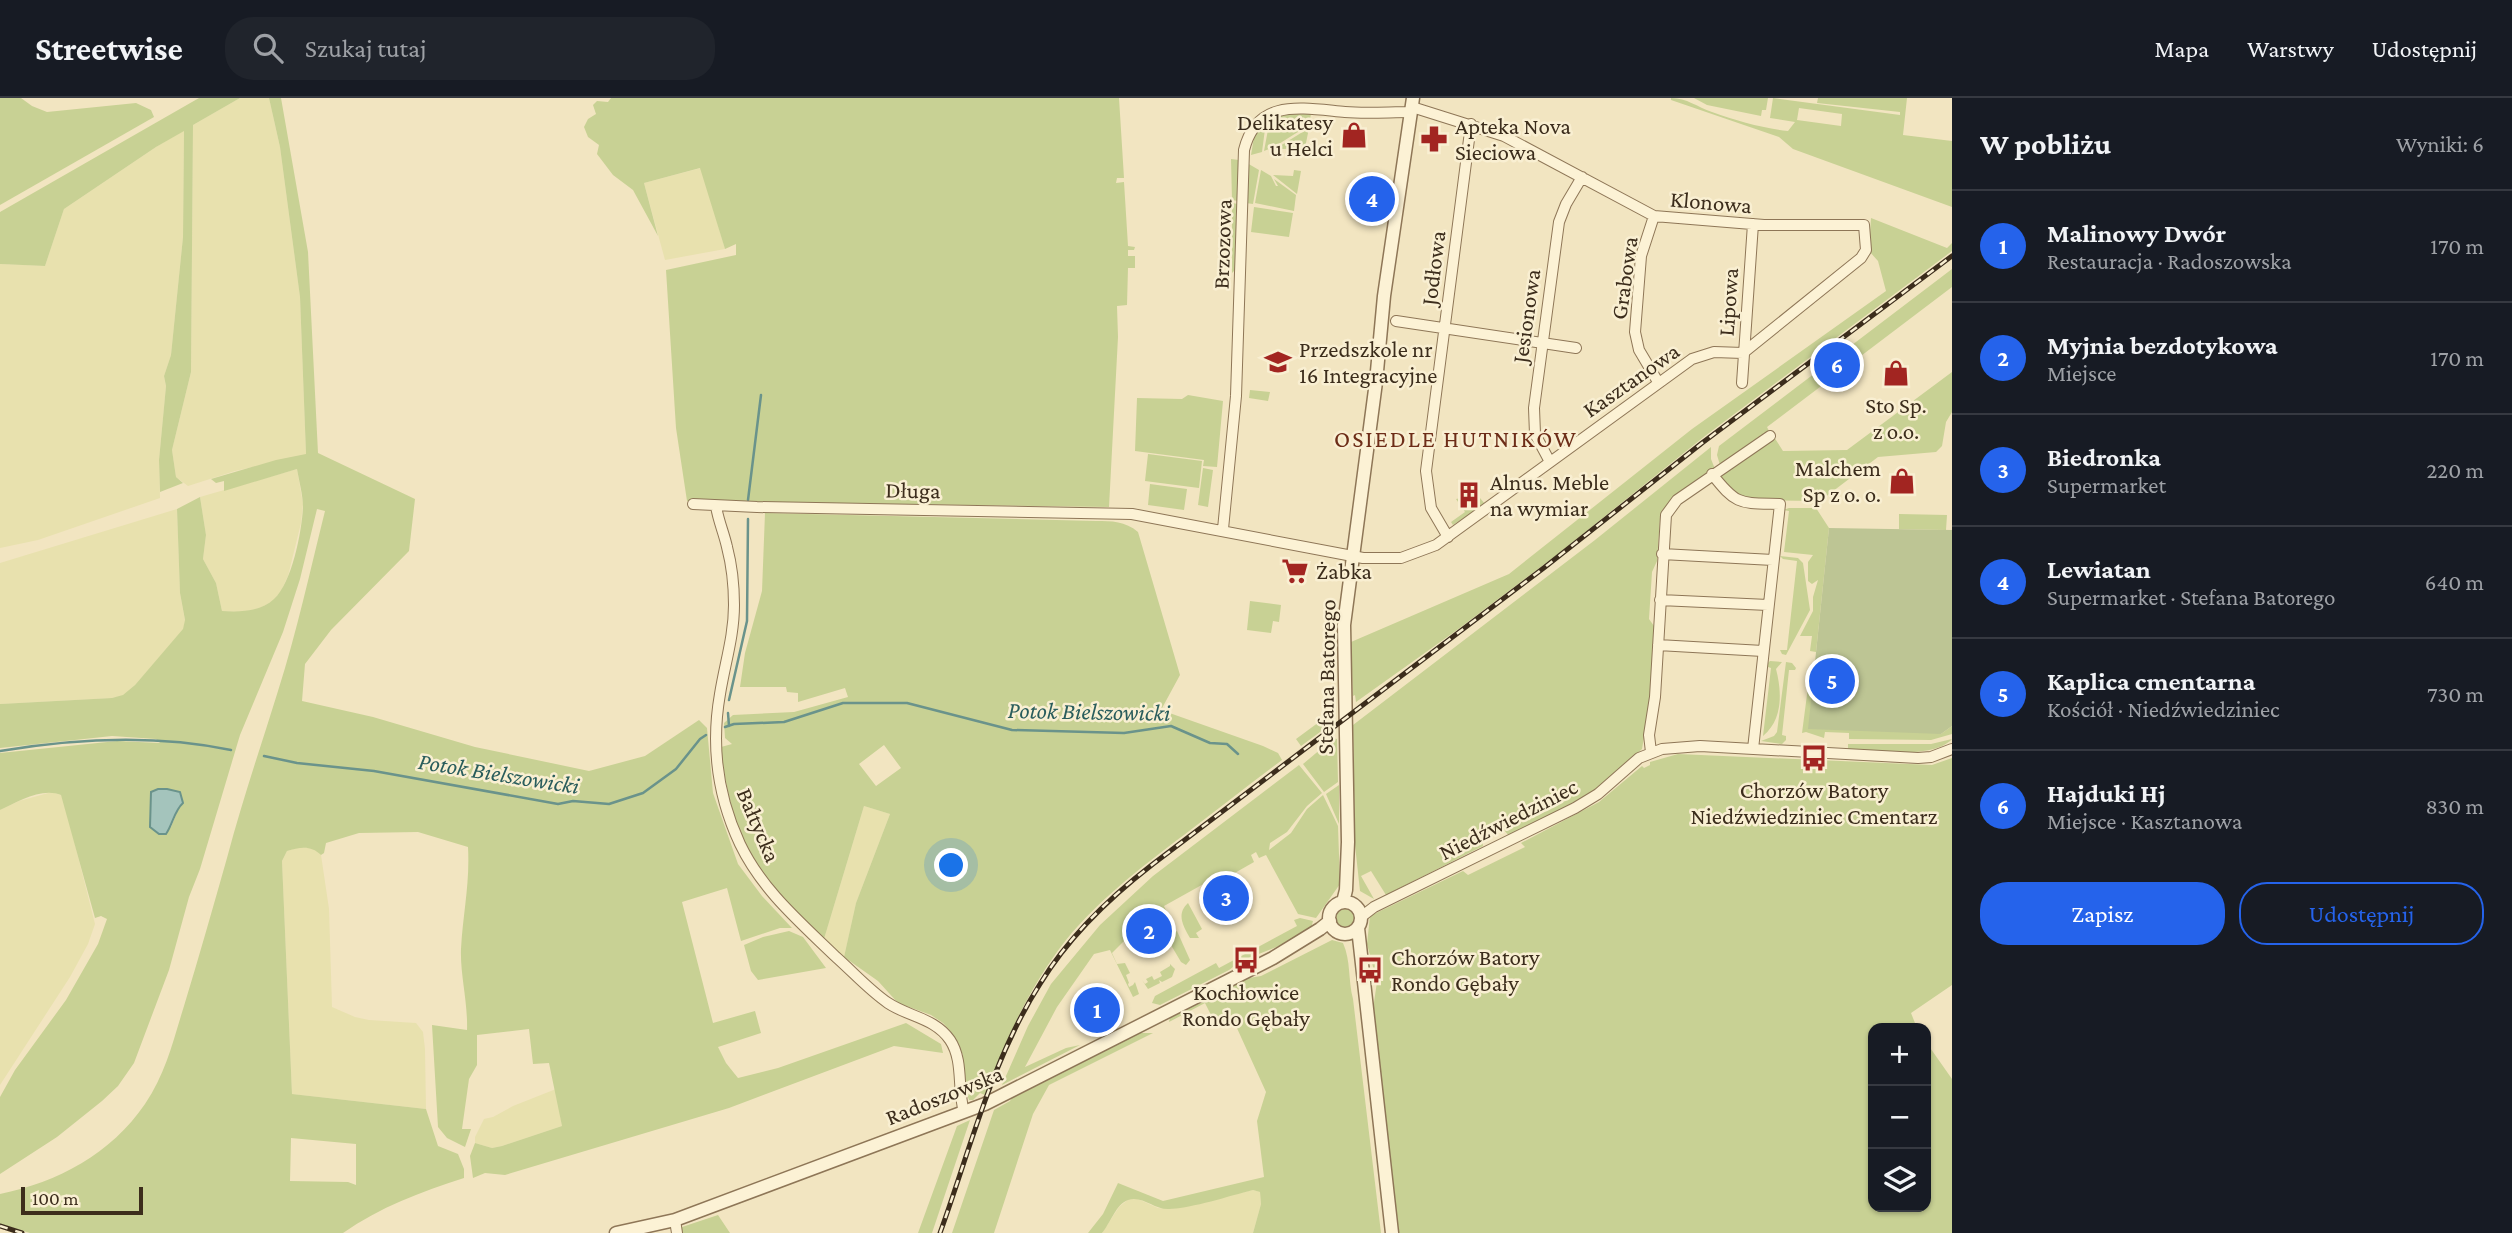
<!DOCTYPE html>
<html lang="pl">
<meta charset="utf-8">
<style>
body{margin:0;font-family:"Crimson Pro",serif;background:#20242c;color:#f1f3f6}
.controls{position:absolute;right:21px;bottom:21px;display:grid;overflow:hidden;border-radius:14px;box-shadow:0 2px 5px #0004}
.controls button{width:63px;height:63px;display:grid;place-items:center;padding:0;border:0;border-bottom:2px solid #363941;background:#171b24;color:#f1f3f6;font:35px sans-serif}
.scale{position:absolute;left:21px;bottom:18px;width:122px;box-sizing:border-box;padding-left:7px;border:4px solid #3c2d1c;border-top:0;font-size:19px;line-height:24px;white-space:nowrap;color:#3c2d1c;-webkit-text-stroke:5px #f9efd2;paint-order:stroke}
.you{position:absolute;left:952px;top:768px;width:24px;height:24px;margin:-18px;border:5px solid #fff;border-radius:50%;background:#1a73e8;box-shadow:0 0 0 10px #1a73e833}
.badge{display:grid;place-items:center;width:46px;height:46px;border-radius:50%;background:#2563eb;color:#fff;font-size:23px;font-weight:700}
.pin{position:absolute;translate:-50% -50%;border:4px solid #fff;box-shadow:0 2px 7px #0006}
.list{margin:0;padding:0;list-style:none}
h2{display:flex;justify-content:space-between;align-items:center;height:91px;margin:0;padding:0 28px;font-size:30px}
h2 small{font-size:23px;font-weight:400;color:#9ea1a6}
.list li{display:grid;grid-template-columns:46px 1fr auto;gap:21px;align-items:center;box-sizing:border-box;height:112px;padding:0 28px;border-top:2px solid #363941}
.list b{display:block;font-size:26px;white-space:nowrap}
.list p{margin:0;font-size:23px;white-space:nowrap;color:#9ea1a6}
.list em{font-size:23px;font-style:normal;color:#9ea1a6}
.actions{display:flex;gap:14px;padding:21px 28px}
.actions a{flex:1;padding:16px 0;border:2px solid #2563eb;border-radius:28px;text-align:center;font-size:24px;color:#2563eb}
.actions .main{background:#2563eb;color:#fff}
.icon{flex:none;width:38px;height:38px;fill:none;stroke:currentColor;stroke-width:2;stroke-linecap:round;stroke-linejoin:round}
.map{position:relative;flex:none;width:1952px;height:1135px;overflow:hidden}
header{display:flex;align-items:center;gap:42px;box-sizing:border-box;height:98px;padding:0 35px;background:#171b24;border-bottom:2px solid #363941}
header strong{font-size:33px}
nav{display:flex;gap:38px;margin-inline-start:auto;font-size:24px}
.search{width:490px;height:63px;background:#20242c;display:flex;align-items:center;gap:18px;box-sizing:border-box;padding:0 24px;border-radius:28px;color:#9ea1a6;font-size:26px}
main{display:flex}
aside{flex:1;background:#171b24}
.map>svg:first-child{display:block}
.farmland{fill:#e8e1ae}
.green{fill:#c8d194;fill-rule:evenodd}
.cemetery{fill:#bdc594}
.water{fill:#a4c4bc;stroke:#6a938b;stroke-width:2}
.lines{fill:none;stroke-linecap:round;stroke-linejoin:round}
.stream{stroke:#6a938b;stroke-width:2.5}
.minor-casing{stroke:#8e7657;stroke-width:12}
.tertiary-casing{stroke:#8e7657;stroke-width:15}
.minor{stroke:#fcf2d5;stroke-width:10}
.tertiary{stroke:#fcf2d5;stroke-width:12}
.rail-casing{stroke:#3c2d1c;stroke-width:5}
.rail{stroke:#f9efd2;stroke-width:2.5;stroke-dasharray:8;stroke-linecap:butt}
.labels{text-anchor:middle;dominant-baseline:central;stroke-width:5;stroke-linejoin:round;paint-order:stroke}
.poi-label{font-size:23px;fill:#3c2d1c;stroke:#f9efd2;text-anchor:start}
.street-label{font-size:23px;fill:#3c2d1c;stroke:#f9efd2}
.neighbourhood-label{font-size:24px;letter-spacing:2px;fill:#6d2d18;stroke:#f9efd2}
.water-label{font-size:24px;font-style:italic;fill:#2a5d5c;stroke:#f9efd2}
</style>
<header>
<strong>Streetwise</strong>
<div class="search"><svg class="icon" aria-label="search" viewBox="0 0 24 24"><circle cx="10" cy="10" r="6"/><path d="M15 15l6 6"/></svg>Szukaj tutaj</div>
<nav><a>Mapa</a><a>Warstwy</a><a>Udostępnij</a></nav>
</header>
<main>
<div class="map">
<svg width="1952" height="1135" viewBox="0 0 1952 1135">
<rect width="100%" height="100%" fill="#f2e5c1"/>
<!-- farmland -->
<path class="farmland" d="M240,0H269L280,49L300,199L306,357L235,373L188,388L176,379L172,352L191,274L193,27Z
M184,32L183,139L171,257L164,278L166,288L159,362L160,400L38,442L0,450V166L45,168L64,111L156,49Z
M701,70L725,151L665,162L644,85Z
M297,371L303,406L301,425L288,478L281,493L273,503L260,510L242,514L222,513L216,485L203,461L206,437L200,399Z
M177,411L180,495L185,523L183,532L135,587L123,598L112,600L0,606V465Z
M52,694L61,697L64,703L95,826L88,846L70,879L0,987V712L19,703Z
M864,708L890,716L856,805L844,859L824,841Z
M300,749L316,751L321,757L329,811L332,909L355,919L369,922L416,925L423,934L425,951L426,1011L292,996L282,763L287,753Z
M556,991L562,1028L502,1048L492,1050L475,1045V1039L484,1021L493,1019L513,1008Z
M1253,1092L1260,1094L1261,1106L1253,1135H1102L1119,1109L1130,1100L1138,1101L1158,1110L1172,1111Z"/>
<!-- green -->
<path class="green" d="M0,0H21L32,8L47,14L136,5L151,12L154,19L0,107Z
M199,0H240L193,27L191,274L172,352L176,379L183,385L160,394L159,362L166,288L164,278L171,257L183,139L184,33L156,49L64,111L45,168L0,166V114Z
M269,0H281L308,154L318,355L415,401L409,453L331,532L305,566L302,603L373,619L475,649L589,673L645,658L699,622L707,630L713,695L738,766L762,798L792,830H780L741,843L727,790L682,804L713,925L755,913L761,935L718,949L726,965L738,980L778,970L906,925L941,946L943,955L894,948L729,1010L505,1077L485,1075L473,1080L470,1058L475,1045L492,1050L502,1048L562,1028L549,965L533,966L529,931L477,937V967L469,981L462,1031H471L465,1049L447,1040L438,1029L432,927L467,932C468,904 460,877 461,851C463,815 470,786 468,749L418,734L359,735L326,745L324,755L321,757C311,747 300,749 287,753L282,763L292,996L426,1011L438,1048L458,1056L464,1071V1080C421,1094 380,1109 343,1135H30L0,1126V1096C58,1084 111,1056 145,1006C166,975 173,943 184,908C199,859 213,809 227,760C242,703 261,648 278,593C297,533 310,473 325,413L317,411L300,481L283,534L240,637L200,771L189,799L169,872L134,965L118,988L102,1003L57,1039L0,1076V999L15,972L66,902L98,846L107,821L101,818L95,820L61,697C42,689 17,704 0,712V655L117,643L160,645L156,641L112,638L0,650V606L112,600L123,597L135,587L183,531L185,522L180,495L177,411L200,399L206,437L203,461L216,485L222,513C240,514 260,514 274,501C292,485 302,433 303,409C303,397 299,383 297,371L224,393V383L216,385L211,381L276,362L306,356L300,199L280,49ZM151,697L180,707L171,729L150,706ZM291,1040L356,1046V1087L348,1084L290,1083Z
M611,0H1119L1124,80H1117L1116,85L1124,84L1128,148L1135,149L1134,152H1128V158H1135V170H1128L1127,207L1117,208L1118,239L1109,409L687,403L676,330L666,172L736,157V146L725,151L700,70L644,85L658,138L633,92L613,77L597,56L599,47L588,39L584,29L588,21L596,16L593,7L597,3L608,4Z
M1671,0C1687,0 1697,9 1712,14C1737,23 1762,30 1788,33L1795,24L1770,20L1773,0L1900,17V14L1817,5L1818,0H1907L1903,37L1952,43V109L1793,51L1779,39L1671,2ZM1799,10L1842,16L1841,28L1797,22Z
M1694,0H1768L1766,12H1762L1761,18L1707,7Z
M1299,15L1311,16L1309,27L1274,49L1264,53L1270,21L1281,17Z
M1262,27L1265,31L1262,54L1251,57L1254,39Z
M1309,30L1305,50L1282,51L1280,48Z
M1231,61L1239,62L1238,103L1232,102Z
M1247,65L1259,72L1253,106L1246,105Z
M1261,72L1271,78L1276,88H1278L1274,81L1296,97L1294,113L1255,105Z
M1294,72L1301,73L1297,96L1273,77L1293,78Z
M1232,105L1238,106L1236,171L1232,175Z
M1254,109L1293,115L1289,139L1251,134Z
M1871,120L1947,150L1952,145V153L1705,338L1559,455L1457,532L1356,604L1355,597L1353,598L1351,544L1509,476L1692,331L1886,193L1878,163L1869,153Z
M1952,171V189L1767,329L1769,333L1720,367L1717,357L1719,348Z
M1952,274V314L1946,324L1942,348L1936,354L1878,359L1820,403L1752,402L1734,396L1721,380L1723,373L1774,339L1783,353L1847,352Z
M1250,292L1270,294L1268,303L1249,300Z
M1188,297L1223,303L1217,369L1203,368L1204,362L1135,353L1137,300L1182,301Z
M1711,349V361L1715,371L1663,413L1660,421L1657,463L1652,474L1649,521L1654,528L1653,585L1642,651L1596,693L1509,738L1504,732L1497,731L1482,741L1483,748L1386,797L1371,773L1361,778L1374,801L1360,793L1355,747L1353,627L1595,442Z
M1148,356L1202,363L1199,390L1145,383Z
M1203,370L1213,372L1208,409L1198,407Z
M1150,386L1187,391L1184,412L1148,407Z
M1475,394L1485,406L1453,427L1451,424L1465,414L1456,401L1461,400L1464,409L1479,402Z
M1789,410H1816L1829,430L1816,554L1810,553L1812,538H1800L1813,513V499L1818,482L1812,486L1808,483V464L1813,457L1784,454L1789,413L1783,412Z
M765,415L1096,423C1112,423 1125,423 1138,434L1180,577L1161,612L1263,648L1278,655L1282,662C1253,684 1223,707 1193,730C1148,764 1102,798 1066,842C1029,889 1006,942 985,997L980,995L973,1002H969L966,994H963V957L952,935L943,925L931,917L898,905L878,883L844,859L856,805L890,716L864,708L824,841C759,780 730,740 721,649L732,646L725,640L724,625L733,617L794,614L848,599L845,590L798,604V595L787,594L786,589H740L745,555L762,493ZM884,647L901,670L876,688L859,666Z
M1899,416L1947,417L1946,432L1899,431Z
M1780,458L1798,460L1803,465L1810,512L1786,557L1782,556L1780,552H1787L1797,463L1783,461Z
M1250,503L1281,507L1279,524L1273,523L1271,535L1247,532Z
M1770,563L1782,564L1776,571C1782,594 1783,622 1763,638L1771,570L1765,568Z
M1815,563L1941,636L1952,628V636L1931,642L1849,641V635L1825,634L1824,640L1806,634L1802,635L1811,566Z
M1786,564L1792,565L1796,570L1795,572H1789L1782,637L1786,638V642L1782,646L1761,643L1774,638L1777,634Z
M1334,613L1335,623L1301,648L1296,641Z
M1334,640L1337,641L1338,684L1324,694L1303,666Z
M1952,641C1933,662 1875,652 1848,651V646H1931Z
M1678,656L1932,667L1952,660V887L1911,915L1917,930H1873V1109H1926V944L1952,981V1135H1399L1373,911L1377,884L1367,846L1370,818L1463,773L1468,777L1525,749L1521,745L1599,704L1642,668L1644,670L1650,667V664Z
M1299,667L1322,695L1307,708L1287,734L1270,745L1269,752L1291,735L1307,711L1323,697L1338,728L1340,786L1316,820L1298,816L1266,757L1259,760L1256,754L1251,757L1254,764L1219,784L1216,779L1164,808L1169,819L1160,822L1152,815L1112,855L1117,866L1125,865L1130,875L1126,877L1129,885L1128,886L1129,889L1133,887L1135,884L1139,896L1133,899L1110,852L1094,856L1057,909L1025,969L1066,950L1080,947L1002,987L1028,928L1051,886L1100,827L1153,778Z
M1339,687V726L1326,696Z
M1188,805L1202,831L1196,835L1199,840H1190C1183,828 1176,816 1188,805Z
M1336 820a9 9 0 1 1 18 0a9 9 0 1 1-18 0Z
M1300,820L1313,823L1311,830L1294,842L1241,863L1229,872L1160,907L1152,905L1155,898L1216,865L1219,870L1297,828L1294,822Z
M789,833L803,839L826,870L758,882L751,873L744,847L763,839Z
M1177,833L1190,862L1186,867L1181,864L1168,842L1169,838Z
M1332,842L1343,845C1351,863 1348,882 1353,901L1381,1135H1253L1261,1106L1260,1094L1253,1092C1229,1098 1193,1110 1169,1111C1155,1112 1142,1097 1128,1102C1116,1106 1110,1126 1102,1135H1088L1103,1116L1118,1085L1163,1103L1264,1079L1257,1023L1266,994L1236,928L1212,919L1205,905L1169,924L1170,919L1243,881L1261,878Z
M1170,866L1175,871L1172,879L1162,884L1159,882L1160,885L1148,891L1142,882L1145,886L1148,884L1146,881L1152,878L1154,882L1162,878L1160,874L1170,868Z
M1138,935H1153L1049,987L1033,1016L994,1135H952L994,1012L1010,1003L1014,997Z
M970,1022L932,1135H918L957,1028Z
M718,1117L730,1135H679V1130Z"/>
<!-- cemetery -->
<path class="cemetery" d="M1829,430L1952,432V628L1941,636L1808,631Z"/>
<!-- water -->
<path class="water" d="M167,691L180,694L183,705C174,713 173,726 166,736H159L150,729L151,694L158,691Z"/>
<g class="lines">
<!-- stream -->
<path class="stream" d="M748,402L761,297
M729,602L747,523L748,421
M728,615L729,628
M725,629L734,626L784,624L843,605H907L1012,632L1124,635L1171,628L1210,645L1227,646L1238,656
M0,653C77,640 155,636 231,652
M264,658L297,665L374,673L558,706L573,703L609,706L643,695L676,671L700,641L706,637"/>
<!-- minor casing -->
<g class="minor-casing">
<path id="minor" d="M1654,118L1641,158L1635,234L1639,252L1658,284
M1396,223L1576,250
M1742,285L1753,126
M1550,364L1535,336L1534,310L1559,124L1566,106L1582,79
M1712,376C1737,408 1740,405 1780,406L1753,651
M693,406L757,409L1132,416L1363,460H1401L1436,447L1692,261L1714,254L1743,255L1861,160L1866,152L1864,127H1764L1654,118L1504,38L1412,9
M716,408C718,422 724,435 727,449C732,468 734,487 734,507C734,538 725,565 720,596C711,647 718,699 740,746C762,792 800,824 836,859C853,874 869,892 888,905C909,919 935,920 950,942C964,963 957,991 964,1014
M1223,431L1236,298L1244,52C1257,0 1301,10 1345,14C1367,16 1389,14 1411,14
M1448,439L1431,410L1426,373L1471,26
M1662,456L1773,462
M1660,502L1768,507
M1658,547L1763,553
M1651,654L1649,637L1655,599L1666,417L1677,402L1770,338
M1361,819L1374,809L1575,710L1598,696L1639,660L1662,651L1700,648L1918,660L1931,659L1952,651
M675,1122L677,1135"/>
</g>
<!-- tertiary casing -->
<g class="tertiary-casing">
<path id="tertiary" d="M1329 820a16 16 0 1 1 32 0a16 16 0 1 1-32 0Z
M1343,804L1346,792L1348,744L1344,527L1376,284L1384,198L1413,0
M1358,830L1392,1135
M616,1135L675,1122L985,1006L1273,860L1320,831L1330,823"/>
</g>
<!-- minor -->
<use href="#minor" class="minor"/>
<!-- tertiary -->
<use href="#tertiary" class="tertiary"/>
<!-- rail casing -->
<g class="rail-casing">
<path id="rail" d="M0,1128L22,1135
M940,1135C970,1052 992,961 1040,886C1069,838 1109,800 1153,766L1545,469L1702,345L1952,158"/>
</g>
<!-- rail -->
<use href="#rail" class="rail"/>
</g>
<!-- icons -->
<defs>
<g id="shop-bare" transform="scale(2.1)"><path d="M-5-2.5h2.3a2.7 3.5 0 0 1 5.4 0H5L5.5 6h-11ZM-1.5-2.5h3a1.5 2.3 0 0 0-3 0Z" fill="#a22521" stroke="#f9efd2" stroke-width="2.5" paint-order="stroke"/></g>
<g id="pharmacy-bare" transform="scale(2.1)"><path d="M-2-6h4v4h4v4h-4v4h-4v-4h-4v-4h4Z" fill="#a22521" stroke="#f9efd2" stroke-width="2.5" paint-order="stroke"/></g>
<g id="school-bare" transform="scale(2.1)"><path d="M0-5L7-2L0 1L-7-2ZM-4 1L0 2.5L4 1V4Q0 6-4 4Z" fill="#a22521" stroke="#f9efd2" stroke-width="2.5" paint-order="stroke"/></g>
<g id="building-bare" transform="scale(2.1)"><path d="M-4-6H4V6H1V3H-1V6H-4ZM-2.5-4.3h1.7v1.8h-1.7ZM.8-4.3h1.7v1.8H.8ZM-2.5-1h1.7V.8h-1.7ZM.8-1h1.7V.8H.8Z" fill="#a22521" stroke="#f9efd2" stroke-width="2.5" paint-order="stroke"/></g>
<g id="supermarket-bare" transform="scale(2.1)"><path d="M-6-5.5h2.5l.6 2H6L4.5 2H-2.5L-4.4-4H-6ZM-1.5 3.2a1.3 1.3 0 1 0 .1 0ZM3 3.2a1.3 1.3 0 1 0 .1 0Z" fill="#a22521" stroke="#f9efd2" stroke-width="2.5" paint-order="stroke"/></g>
<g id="bus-bare" transform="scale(2.1)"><path d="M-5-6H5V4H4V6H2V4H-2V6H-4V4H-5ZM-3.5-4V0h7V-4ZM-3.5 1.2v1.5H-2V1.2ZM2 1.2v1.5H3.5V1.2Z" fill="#a22521" stroke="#f9efd2" stroke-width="2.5" paint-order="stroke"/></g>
</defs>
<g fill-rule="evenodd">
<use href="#shop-bare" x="1354" y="37"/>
<use href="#pharmacy-bare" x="1434" y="41"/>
<use href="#school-bare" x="1278" y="264"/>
<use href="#shop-bare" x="1896" y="275"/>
<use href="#shop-bare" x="1902" y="383"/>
<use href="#building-bare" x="1469" y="397"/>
<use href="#supermarket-bare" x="1295" y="473"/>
<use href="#bus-bare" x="1814" y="660"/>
<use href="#bus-bare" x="1246" y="862"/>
<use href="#bus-bare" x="1370" y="872"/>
</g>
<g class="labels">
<!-- poi labels -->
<g class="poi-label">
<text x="1333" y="24" text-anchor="end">Delikatesy<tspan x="1333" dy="26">u Helci</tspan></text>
<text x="1455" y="28">Apteka Nova<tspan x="1455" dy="26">Sieciowa</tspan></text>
<text x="1299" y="251">Przedszkole nr<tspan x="1299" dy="26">16 Integracyjne</tspan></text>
<text x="1896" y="307" text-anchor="middle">Sto Sp.<tspan x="1896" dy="26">z o.o.</tspan></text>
<text x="1881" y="370" text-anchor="end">Malchem<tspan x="1881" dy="26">Sp z o. o.</tspan></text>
<text x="1490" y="384">Alnus. Meble<tspan x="1490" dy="26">na wymiar</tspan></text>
<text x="1316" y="473">Żabka</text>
<text x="1814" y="692" text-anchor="middle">Chorzów Batory<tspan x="1814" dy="26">Niedźwiedziniec Cmentarz</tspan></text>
<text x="1391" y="859">Chorzów Batory<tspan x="1391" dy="26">Rondo Gębały</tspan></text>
<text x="1246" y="894" text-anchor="middle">Kochłowice<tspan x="1246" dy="26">Rondo Gębały</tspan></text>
</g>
<!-- street labels -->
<g class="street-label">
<text transform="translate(1711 104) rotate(5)">Klonowa</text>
<text transform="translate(1222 146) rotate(-88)">Brzozowa</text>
<text transform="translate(1433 170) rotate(-83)">Jodłowa</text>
<text transform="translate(1624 180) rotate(-82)">Grabowa</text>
<text transform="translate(1728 204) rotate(-86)">Lipowa</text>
<text transform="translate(1526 218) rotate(-82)">Jesionowa</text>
<text transform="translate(1631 282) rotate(-35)">Kasztanowa</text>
<text transform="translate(913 392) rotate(1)">Długa</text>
<text transform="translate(1326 579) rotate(-89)">Stefana Batorego</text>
<text transform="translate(1508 721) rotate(-27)">Niedźwiedziniec</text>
<text transform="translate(759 727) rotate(67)">Bałtycka</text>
<text transform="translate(944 997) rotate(-22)">Radoszowska</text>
</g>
<!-- neighbourhood labels -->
<g class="neighbourhood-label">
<text x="1456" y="340">OSIEDLE HUTNIKÓW</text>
</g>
<!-- water labels -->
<g class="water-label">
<text transform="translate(1089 613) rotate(1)">Potok Bielszowicki</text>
<text transform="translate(499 675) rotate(9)">Potok Bielszowicki</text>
</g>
</g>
</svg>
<div class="controls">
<button>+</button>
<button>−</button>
<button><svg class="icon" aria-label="layers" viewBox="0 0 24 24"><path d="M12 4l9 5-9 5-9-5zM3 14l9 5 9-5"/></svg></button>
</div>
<div class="scale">100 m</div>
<div class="you"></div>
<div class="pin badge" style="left:1097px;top:912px">1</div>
<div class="pin badge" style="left:1149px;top:833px">2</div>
<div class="pin badge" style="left:1226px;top:800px">3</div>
<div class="pin badge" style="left:1372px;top:101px">4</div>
<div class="pin badge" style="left:1832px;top:583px">5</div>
<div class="pin badge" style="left:1837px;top:267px">6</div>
</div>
<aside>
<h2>W pobliżu<small>Wyniki: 6</small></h2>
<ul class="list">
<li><span class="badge">1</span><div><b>Malinowy Dwór</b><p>Restauracja · Radoszowska</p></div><em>170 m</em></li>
<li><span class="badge">2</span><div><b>Myjnia bezdotykowa</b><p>Miejsce</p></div><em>170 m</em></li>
<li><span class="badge">3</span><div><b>Biedronka</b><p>Supermarket</p></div><em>220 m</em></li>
<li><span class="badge">4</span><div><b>Lewiatan</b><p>Supermarket · Stefana Batorego</p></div><em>640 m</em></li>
<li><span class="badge">5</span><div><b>Kaplica cmentarna</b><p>Kościół · Niedźwiedziniec</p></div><em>730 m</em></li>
<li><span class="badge">6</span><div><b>Hajduki Hj</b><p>Miejsce · Kasztanowa</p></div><em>830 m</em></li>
</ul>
<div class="actions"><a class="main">Zapisz</a><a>Udostępnij</a></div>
</aside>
</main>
